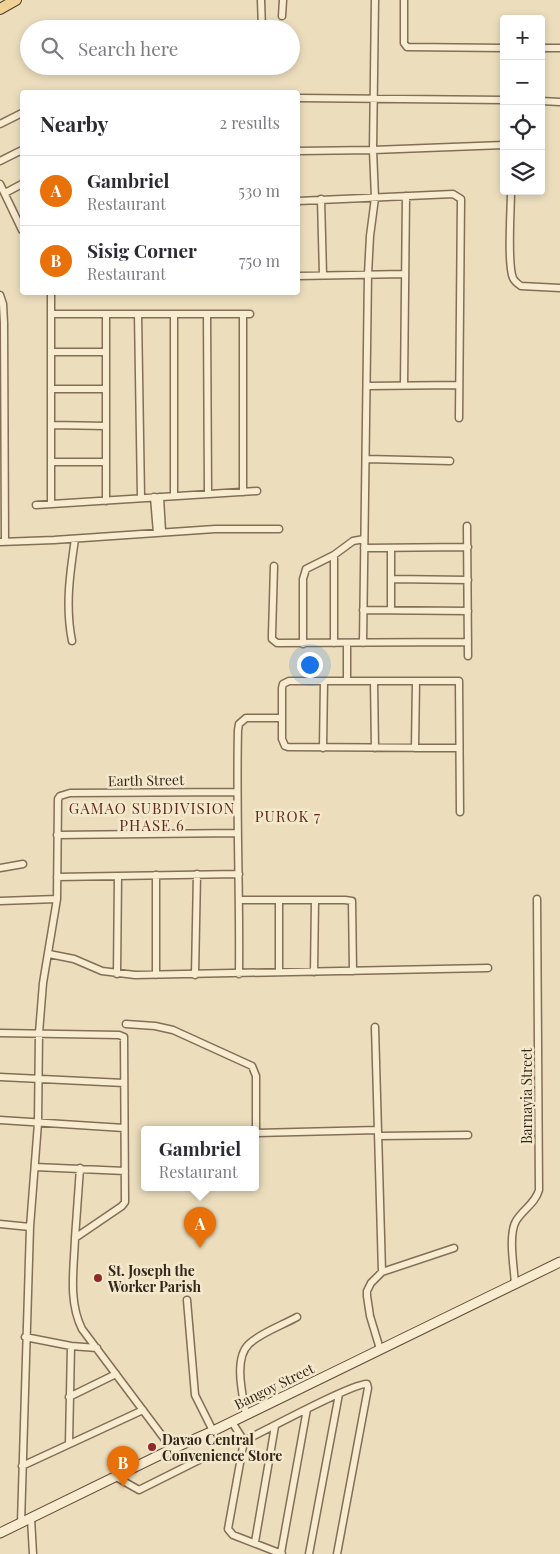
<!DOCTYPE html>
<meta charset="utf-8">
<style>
body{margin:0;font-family:"Playfair Display",serif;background:#f7f7f7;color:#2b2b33}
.controls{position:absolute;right:15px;top:15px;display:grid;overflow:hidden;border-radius:5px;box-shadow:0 2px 8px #0003}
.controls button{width:45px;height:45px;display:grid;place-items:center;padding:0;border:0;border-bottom:1px solid #e1e1e2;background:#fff;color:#2b2b33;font:25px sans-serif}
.you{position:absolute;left:309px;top:664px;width:18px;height:18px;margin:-12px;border:4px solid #fff;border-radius:50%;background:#1a73e8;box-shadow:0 0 0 8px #1a73e833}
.badge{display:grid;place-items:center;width:32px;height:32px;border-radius:50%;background:#90292a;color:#fff;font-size:16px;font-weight:700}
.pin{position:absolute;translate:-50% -41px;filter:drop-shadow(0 1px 2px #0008)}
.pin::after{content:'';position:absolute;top:26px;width:18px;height:15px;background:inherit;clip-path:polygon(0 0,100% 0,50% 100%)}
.popup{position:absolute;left:141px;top:1126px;width:118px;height:65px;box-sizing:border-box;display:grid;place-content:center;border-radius:5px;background:#fff;filter:drop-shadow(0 1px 4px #0005);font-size:16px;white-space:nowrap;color:#7c7c81}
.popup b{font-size:19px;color:#2b2b33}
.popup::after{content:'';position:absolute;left:50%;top:100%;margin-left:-10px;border:10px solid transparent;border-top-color:#fff}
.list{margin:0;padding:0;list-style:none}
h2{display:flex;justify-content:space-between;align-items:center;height:65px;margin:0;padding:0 20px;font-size:21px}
h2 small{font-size:16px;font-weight:400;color:#7c7c81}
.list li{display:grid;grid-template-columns:32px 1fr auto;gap:15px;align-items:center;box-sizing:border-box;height:70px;padding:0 20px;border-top:1px solid #e1e1e2}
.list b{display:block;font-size:19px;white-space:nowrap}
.list p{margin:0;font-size:16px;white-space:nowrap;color:#7c7c81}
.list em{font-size:16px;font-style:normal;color:#7c7c81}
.icon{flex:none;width:28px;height:28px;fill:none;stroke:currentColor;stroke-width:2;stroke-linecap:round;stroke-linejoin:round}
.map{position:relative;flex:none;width:560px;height:1554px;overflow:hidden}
.search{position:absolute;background:#fff;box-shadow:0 2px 8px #0003;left:20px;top:20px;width:280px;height:55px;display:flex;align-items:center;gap:12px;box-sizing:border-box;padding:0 18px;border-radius:28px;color:#7c7c81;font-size:19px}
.panel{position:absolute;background:#fff;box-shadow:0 2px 8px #0003;left:20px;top:90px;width:280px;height:205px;border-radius:5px}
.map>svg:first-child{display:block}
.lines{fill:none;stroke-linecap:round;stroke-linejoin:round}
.street-casing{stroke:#836e57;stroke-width:9}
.secondary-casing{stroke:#654f3a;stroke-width:11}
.primary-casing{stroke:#513d2c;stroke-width:12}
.street{stroke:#f7ebd0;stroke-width:6}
.secondary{stroke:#f7ebd0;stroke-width:9}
.primary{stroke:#f0d394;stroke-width:10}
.poi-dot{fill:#90292a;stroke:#f4e8cc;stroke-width:2}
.labels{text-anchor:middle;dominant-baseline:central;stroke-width:5;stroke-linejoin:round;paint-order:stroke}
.street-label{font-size:14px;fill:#33271b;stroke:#f4e8cc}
.poi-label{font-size:14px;font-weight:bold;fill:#33271b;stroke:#f4e8cc;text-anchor:start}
.neighbourhood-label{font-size:15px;letter-spacing:1px;fill:#5e291c;stroke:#f4e8cc}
</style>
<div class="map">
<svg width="560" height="1554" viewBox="0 0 560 1554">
<rect width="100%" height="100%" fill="#ecdebd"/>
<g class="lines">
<!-- street casing -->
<g class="street-casing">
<path id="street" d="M261,0L262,29
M404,0V43L407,47L504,48
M282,16L283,0
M541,48H560
M298,98L504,100
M541,101L560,102
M0,124L22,113
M298,151L373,150L504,145
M0,161L22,150
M0,184L22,230
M511,191C511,209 507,264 513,278C515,282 518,284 521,286L560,288
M5,193L22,184
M321,199L323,275
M298,201L453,194L461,199L459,418
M298,276L405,274
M51,292V504
M0,295L3,304L4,323L5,542
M52,314H250
M138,314L141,498
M207,314L208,494
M243,314V492
M52,352H106
M404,385L406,196
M367,386L459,385
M52,389H106
M52,425L106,426
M366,459L450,461
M52,462H106
M174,496V314
M154,497L157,533
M160,497L162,532
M106,501V314
M36,505L257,491
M467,526L468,656
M0,542L54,540L215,529H279
M364,548L468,547
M391,548V610
M334,555V643
M274,566L272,635V639L277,643L468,642
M391,579L468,580
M363,610L468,611
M72,641C65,606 70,573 75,539
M347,643V681
M363,643L368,274L370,236L375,198L373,150L375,0
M303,644V579L306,569L334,555L353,541L364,539
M374,681L375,748
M323,748L324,681
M415,748L416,681
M459,748L288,747L285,746L282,739V688L283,684L289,681H459L460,812
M57,835L237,833
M0,868L23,864
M156,875V975
M57,877L239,874
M240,900H345L352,901L353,971
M0,901L57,899
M49,954L74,959L102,971L135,975L488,968
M279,972V900
M314,972L315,900
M117,974L118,876
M239,974C240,892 236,811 238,730L239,724L246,718H281
M195,975L197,874
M126,1024L155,1026L173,1030L252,1066L256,1076V1133L378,1130
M375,1027L382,1272
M0,1033L119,1035L124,1037L125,1202L122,1206L75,1238C74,1269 68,1301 82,1329L172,1449
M0,1077L124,1083
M0,1120L124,1128
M378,1136L468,1135
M35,1167L125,1171
M0,1224L30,1227
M75,1238L80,1168
M515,1284C514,1267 508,1235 516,1221C523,1209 535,1204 539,1190L537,899
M187,1300L195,1395L213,1431
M25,1337L71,1346L97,1348
M380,1349L370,1316L367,1296V1291L371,1283L382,1272L454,1248
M69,1397L116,1374
M246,1415C243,1396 233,1359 249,1344C260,1333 283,1325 297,1317
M232,1422L244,1441L228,1529L233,1535L282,1554
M244,1441C262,1432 355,1382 367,1384L368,1388L337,1554
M69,1443L71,1346
M22,1466L143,1410
M116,1477L139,1490L207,1456
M31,1518L33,1554
M21,1523L30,1227L38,1123L39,1033L43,983L57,899L58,799L60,796L70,793L236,792
M255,1542L275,1426
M281,1553L307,1409
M309,1554L339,1394"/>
</g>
<!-- secondary casing -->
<g class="secondary-casing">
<path id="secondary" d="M0,1533L172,1449L213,1431L560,1262"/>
</g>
<!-- primary casing -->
<g class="primary-casing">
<path id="primary" d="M0,9L16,0"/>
</g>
<!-- street -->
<use href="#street" class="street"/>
<!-- secondary -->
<use href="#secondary" class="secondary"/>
<!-- primary -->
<use href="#primary" class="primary"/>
</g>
<!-- markers -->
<g class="poi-dot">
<circle cx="98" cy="1278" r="5"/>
<circle cx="152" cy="1447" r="5"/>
</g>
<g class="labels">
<!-- street labels -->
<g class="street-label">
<text transform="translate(146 780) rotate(-1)">Earth Street</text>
<text transform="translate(526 1096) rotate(-90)">Barnayia Street</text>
<text transform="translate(274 1386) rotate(-26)">Bangoy Street</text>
</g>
<!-- poi labels -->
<g class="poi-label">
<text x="108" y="1270">St. Joseph the<tspan x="108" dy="16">Worker Parish</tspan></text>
<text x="162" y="1439">Davao Central<tspan x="162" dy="16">Convenience Store</tspan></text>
</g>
<!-- neighbourhood labels -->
<g class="neighbourhood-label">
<text x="152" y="808">GAMAO SUBDIVISION<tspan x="152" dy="17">PHASE 6</tspan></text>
<text x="288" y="816">PUROK 7</text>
</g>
</g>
</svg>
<div class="controls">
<button>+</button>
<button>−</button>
<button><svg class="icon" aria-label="locate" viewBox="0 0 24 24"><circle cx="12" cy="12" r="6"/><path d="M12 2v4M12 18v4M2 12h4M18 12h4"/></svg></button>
<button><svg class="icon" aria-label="layers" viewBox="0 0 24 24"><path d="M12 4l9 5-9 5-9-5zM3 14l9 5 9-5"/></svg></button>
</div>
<div class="you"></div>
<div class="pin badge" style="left:200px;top:1248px;background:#e8710a">A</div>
<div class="popup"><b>Gambriel</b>Restaurant</div>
<div class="pin badge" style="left:123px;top:1487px;background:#e8710a">B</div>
<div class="search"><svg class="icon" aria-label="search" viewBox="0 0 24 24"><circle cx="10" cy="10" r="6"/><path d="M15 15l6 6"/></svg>Search here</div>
<section class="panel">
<h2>Nearby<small>2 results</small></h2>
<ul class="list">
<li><span class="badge" style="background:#e8710a">A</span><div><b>Gambriel</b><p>Restaurant</p></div><em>530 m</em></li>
<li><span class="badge" style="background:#e8710a">B</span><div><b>Sisig Corner</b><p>Restaurant</p></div><em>750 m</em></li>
</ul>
</section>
</div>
